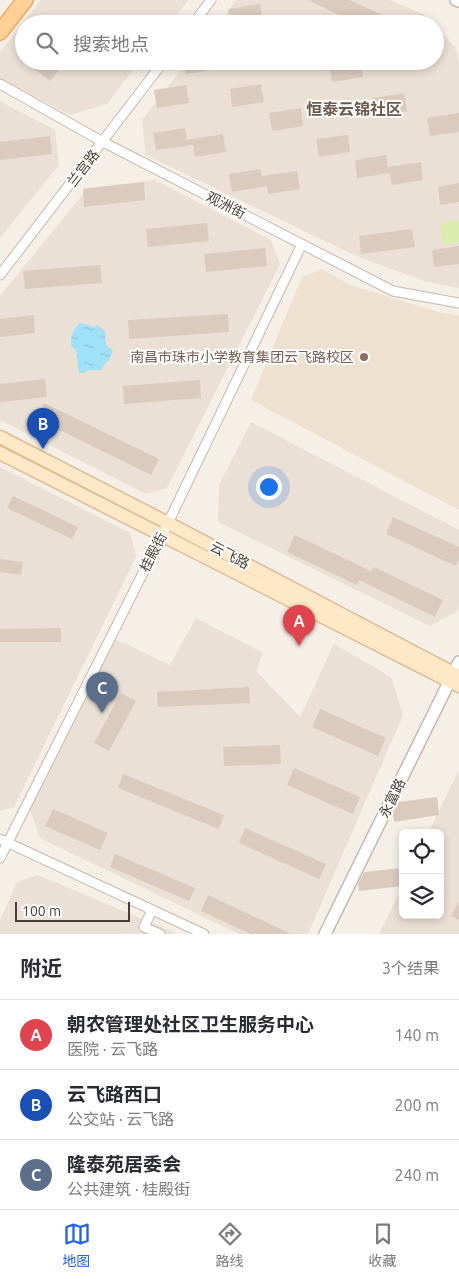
<!DOCTYPE html>
<html lang="zh">
<meta charset="utf-8">
<style>
body{margin:0;font-family:Ubuntu,"Noto Sans SC",sans-serif;background:#f7f7f7;color:#2b2b33}
.controls{position:absolute;right:15px;bottom:15px;display:grid;overflow:hidden;border-radius:8px;box-shadow:0 2px 8px #0003}
.controls button{width:45px;height:45px;display:grid;place-items:center;padding:0;border:0;border-bottom:1px solid #e1e1e2;background:#fff;color:#2b2b33;font:25px sans-serif}
.scale{position:absolute;left:15px;bottom:12px;width:115px;box-sizing:border-box;padding-left:5px;border:2px solid #493e35;border-top:0;font-size:14px;line-height:18px;white-space:nowrap;color:#493e35;-webkit-text-stroke:4px #fff;paint-order:stroke}
.you{position:absolute;left:268px;top:486px;width:18px;height:18px;margin:-12px;border:4px solid #fff;border-radius:50%;background:#1a73e8;box-shadow:0 0 0 8px #1a73e833}
.badge{display:grid;place-items:center;width:32px;height:32px;border-radius:50%;background:#2563eb;color:#fff;font-size:16px;font-weight:700}
.pin{position:absolute;translate:-50% -41px;filter:drop-shadow(0 1px 2px #0008)}
.pin::after{content:'';position:absolute;top:26px;width:18px;height:15px;background:inherit;clip-path:polygon(0 0,100% 0,50% 100%)}
.list{margin:0;padding:0;list-style:none}
h2{display:flex;justify-content:space-between;align-items:center;height:65px;margin:0;padding:0 20px;font-size:21px}
h2 small{font-size:16px;font-weight:400;color:#7c7c81}
.list li{display:grid;grid-template-columns:32px 1fr auto;gap:15px;align-items:center;box-sizing:border-box;height:70px;padding:0 20px;border-top:1px solid #e1e1e2}
.list b{display:block;font-size:19px;white-space:nowrap}
.list p{margin:0;font-size:16px;white-space:nowrap;color:#7c7c81}
.list em{font-size:16px;font-style:normal;color:#7c7c81}
.icon{flex:none;width:28px;height:28px;fill:none;stroke:currentColor;stroke-width:2;stroke-linecap:round;stroke-linejoin:round}
.map{position:relative;flex:none;width:459px;height:934px;overflow:hidden}
.search{position:absolute;background:#fff;box-shadow:0 2px 8px #0003;left:15px;right:15px;top:15px;height:55px;display:flex;align-items:center;gap:12px;box-sizing:border-box;padding:0 18px;border-radius:28px;color:#7c7c81;font-size:19px}
.sheet{height:275px;background:#fff}
nav{display:flex;justify-content:space-around;align-items:center;box-sizing:border-box;height:70px;border-top:1px solid #e1e1e2;background:#fff;font-size:14px;color:#7c7c81}
nav a{display:grid;justify-items:center;gap:2px}
nav .on{color:#2563eb}
.map>svg:first-child{display:block}
.residential{fill:#eae0d5}
.education{fill:#efe1d0}
.garden{fill:#daedad}
.water{fill:url(#water-ripples)}
.building{fill:#dbcbbf}
.lines{fill:none;stroke-linecap:round;stroke-linejoin:round}
.minor-casing{stroke:#c5b8ac;stroke-width:11}
.tertiary-casing{stroke:#c5b8ac;stroke-width:14}
.secondary-casing{stroke:#dcbe95;stroke-width:15}
.primary-casing{stroke:#eeaa5c;stroke-width:18}
.minor{stroke:#fff;stroke-width:9}
.tertiary{stroke:#fff;stroke-width:11}
.secondary{stroke:#ffe8c7;stroke-width:12}
.primary{stroke:#ffd096;stroke-width:15}
.education-dot{fill:#8d6e63;stroke:#fff;stroke-width:2}
.labels{text-anchor:middle;dominant-baseline:central;stroke-width:4;stroke-linejoin:round;paint-order:stroke}
.street-label{font-size:14px;fill:#493e35;stroke:#fff}
.education-label{font-size:14px;fill:#785e54;stroke:#fff;text-anchor:end}
.quarter-label{font-size:16px;font-weight:bold;fill:#6d5a4c;stroke:#fff}
</style>
<div class="map">
<svg width="459" height="934" viewBox="0 0 459 934">
<defs>
<pattern id="water-ripples" width="26" height="14" patternUnits="userSpaceOnUse" patternTransform="scale(1.25)"><rect width="26" height="14" fill="#9fe1f7"/><path d="M2 4q2-2 4 0t4 0M15 11q2-2 4 0t4 0" fill="none" stroke="#8ac2d4"/></pattern>
</defs>
<rect width="100%" height="100%" fill="#f5efe7"/>
<!-- residential -->
<path class="residential" d="M41,0H188L170,24H24V61H140L107,104L70,115L0,79V52Z
M236,0H389L423,14L432,24H218Z
M435,27L456,48L459,65V288L424,281L356,256L146,155L142,120L188,61H435Z
M0,101L55,130L59,165L0,238Z
M155,180L271,240L280,264L167,488L146,494L0,420V296L88,188Z
M251,422L459,530V606L456,612L430,626L218,522L219,485Z
M0,467L130,533L136,557L14,807L0,811Z
M196,618L263,653L256,671L300,717L334,644L391,677L403,715L308,934H239L40,838L30,809L115,639L170,665Z
M459,770V934H379L403,885V915H440V833H428Z
M38,875L178,934H0V920L17,882Z"/>
<!-- education -->
<path class="education" d="M322,269L350,285L442,313L459,315V510L251,400L302,277Z"/>
<!-- garden -->
<path class="garden" d="M459,220V242L443,245L440,223Z"/>
<!-- water -->
<path class="water" d="M80,323L94,327L97,325L105,331L106,345L113,351L109,360L106,362L101,370H89L84,373H79L76,350L71,346C70,336 73,330 80,323Z"/>
<!-- building -->
<path class="building" d="M308,0H349L385,16L381,24H358Z
M260,4L263,22L231,24L228,9Z
M24,61H54L61,67L50,81Z
M184,61H217L218,69L186,74Z
M348,61H361L363,77L332,82L329,64Z
M261,84L264,102L232,107L230,89Z
M186,85L189,103L157,108L154,90Z
M404,93L407,111L376,116L373,98Z
M301,108L303,126L272,131L269,113Z
M459,113V132L430,136L427,118Z
M185,128L187,140L223,134L226,152L195,157L193,145L156,150L153,133Z
M348,135L350,152L319,157L316,139Z
M50,136L52,154L0,160V142Z
M386,155L388,167L421,162L423,180L392,185L390,173L357,178L355,160Z
M260,169L262,176L297,171L300,189L268,194L267,186L232,192L229,174Z
M144,182L145,200L84,207L83,189Z
M459,183V202L440,205L438,187Z
M207,223L209,241L148,247L146,229Z
M412,229L415,247L361,254L359,236Z
M459,246V264L434,267L432,250Z
M265,248L267,266L206,272L204,254Z
M100,265L102,283L25,289L23,271Z
M228,314L229,332L129,339L128,320Z
M34,315L35,333L0,337V319Z
M45,379L47,397L0,402V384Z
M200,380L201,398L124,404L123,386Z
M44,403L159,459L151,475L37,419Z
M13,496L78,527L72,539L7,508Z
M393,517L459,547V559L456,566L386,534Z
M295,535L371,571L374,567L443,600L435,617L359,580L357,585L287,552Z
M0,559L23,562L21,575L0,572Z
M61,628V642H0V629Z
M249,687L250,703L158,707L157,692Z
M121,693L136,701L109,751L94,743Z
M320,709L386,738L378,756L312,727Z
M280,745L281,764L224,766L223,747Z
M294,768L360,797L353,814L287,785Z
M123,774L224,815L219,829L118,788Z
M437,797L439,815L394,822L393,814L398,802Z
M53,809L108,833L100,850L45,826Z
M245,828L326,864L319,879L239,843Z
M115,854L195,888L189,901L110,867Z
M402,868L403,886L359,891L358,884L364,872Z
M208,895L291,934H251L201,911Z
M459,901V920L451,916Z"/>
<g class="lines">
<!-- minor casing -->
<g class="minor-casing">
<path id="minor" d="M193,24L211,0
M0,84L103,142L393,291L459,303
M0,275L164,61
M0,839L204,934
M0,858L168,523L302,244
M152,910L144,927L160,934"/>
</g>
<!-- tertiary casing -->
<g class="tertiary-casing">
<path id="tertiary" d="M456,0L459,1
M325,934L459,662"/>
</g>
<!-- secondary casing -->
<g class="secondary-casing">
<path id="secondary" d="M0,437L168,523L459,676
M0,453L459,686"/>
</g>
<!-- primary casing -->
<g class="primary-casing">
<path id="primary" d="M0,32L25,0"/>
</g>
<!-- minor -->
<use href="#minor" class="minor"/>
<!-- tertiary -->
<use href="#tertiary" class="tertiary"/>
<!-- secondary -->
<use href="#secondary" class="secondary"/>
<!-- primary -->
<use href="#primary" class="primary"/>
</g>
<!-- markers -->
<circle class="education-dot" cx="364" cy="357" r="5"/>
<g class="labels">
<!-- street labels -->
<g class="street-label">
<text transform="translate(83 168) rotate(-52)">兰宫路</text>
<text transform="translate(226 205) rotate(27)">观洲街</text>
<text transform="translate(153 552) rotate(-63)">桂殿街</text>
<text transform="translate(230 555) rotate(28)">云飞路</text>
<text transform="translate(392 798) rotate(-64)">永富路</text>
</g>
<!-- education labels -->
<g class="education-label">
<text x="354" y="357">南昌市珠市小学教育集团云飞路校区</text>
</g>
<!-- quarter labels -->
<g class="quarter-label">
<text x="354" y="109">恒泰云锦社区</text>
</g>
</g>
</svg>
<div class="controls">
<button><svg class="icon" aria-label="locate" viewBox="0 0 24 24"><circle cx="12" cy="12" r="6"/><path d="M12 2v4M12 18v4M2 12h4M18 12h4"/></svg></button>
<button><svg class="icon" aria-label="layers" viewBox="0 0 24 24"><path d="M12 4l9 5-9 5-9-5zM3 14l9 5 9-5"/></svg></button>
</div>
<div class="scale">100 m</div>
<div class="you"></div>
<div class="pin badge" style="left:299px;top:646px;background:#e0444e">A</div>
<div class="pin badge" style="left:43px;top:449px;background:#1a4fb4">B</div>
<div class="pin badge" style="left:102px;top:713px;background:#5c6f8a">C</div>
<div class="search"><svg class="icon" aria-label="search" viewBox="0 0 24 24"><circle cx="10" cy="10" r="6"/><path d="M15 15l6 6"/></svg>搜索地点</div>
</div>
<section class="sheet">
<h2>附近<small>3个结果</small></h2>
<ul class="list">
<li><span class="badge" style="background:#e0444e">A</span><div><b>朝农管理处社区卫生服务中心</b><p>医院 · 云飞路</p></div><em>140 m</em></li>
<li><span class="badge" style="background:#1a4fb4">B</span><div><b>云飞路西口</b><p>公交站 · 云飞路</p></div><em>200 m</em></li>
<li><span class="badge" style="background:#5c6f8a">C</span><div><b>隆泰苑居委会</b><p>公共建筑 · 桂殿街</p></div><em>240 m</em></li>
</ul>
</section>
<nav>
<a class="on"><svg class="icon" aria-label="map" viewBox="0 0 24 24"><path d="M3 6l6-2 6 2 6-2v14l-6 2-6-2-6 2zM9 4v14M15 6v14"/></svg>地图</a>
<a><svg class="icon" aria-label="directions" viewBox="0 0 24 24"><path d="M12 3l9 9-9 9-9-9zM9 14v-3h6M13 9l2 2-2 2"/></svg>路线</a>
<a><svg class="icon" aria-label="saved" viewBox="0 0 24 24"><path d="M7 4h10v16l-5-4-5 4z"/></svg>收藏</a>
</nav>
